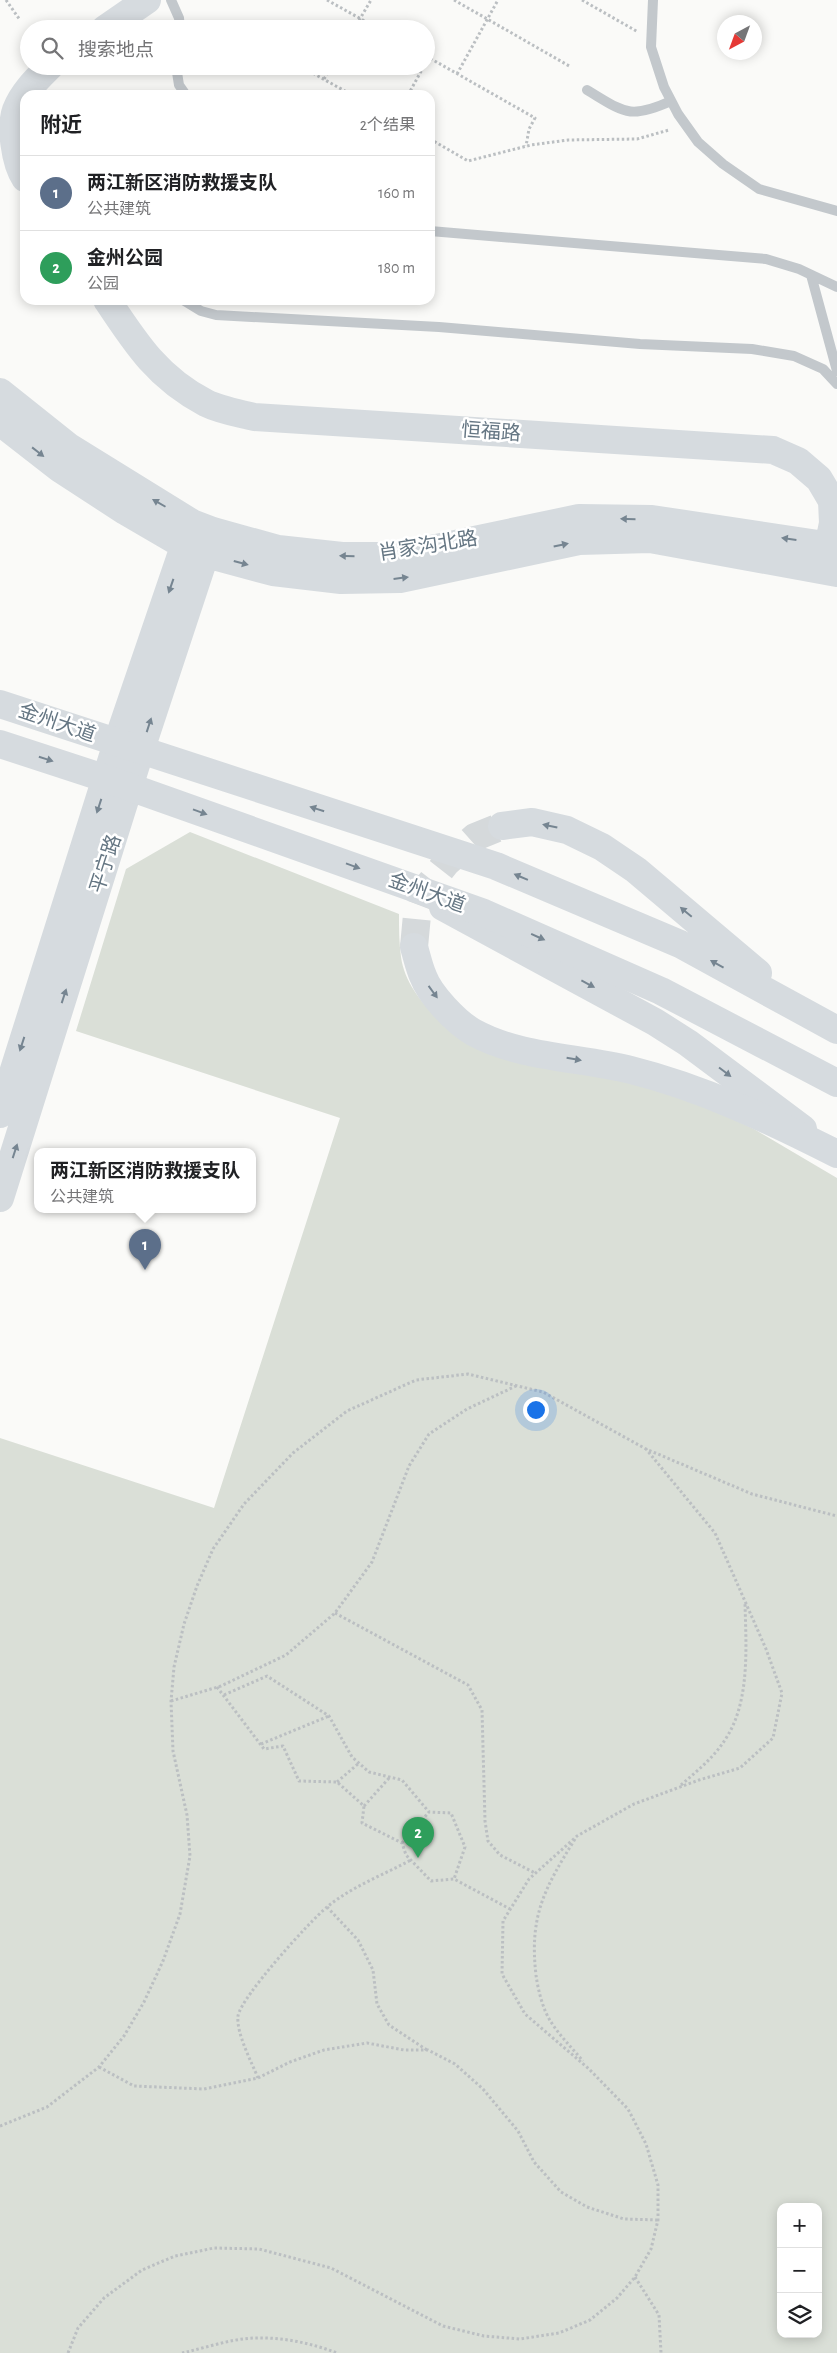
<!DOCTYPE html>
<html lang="zh">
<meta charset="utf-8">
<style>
body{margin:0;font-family:"Alegreya Sans","Noto Sans SC",sans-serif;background:#f6f6f6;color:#202124}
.controls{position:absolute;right:15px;bottom:15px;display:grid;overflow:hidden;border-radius:10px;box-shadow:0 2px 12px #0003}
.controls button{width:45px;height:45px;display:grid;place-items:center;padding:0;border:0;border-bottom:1px solid #e0e0e0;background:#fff;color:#202124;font:25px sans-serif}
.compass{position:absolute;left:717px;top:15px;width:45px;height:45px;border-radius:50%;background:#fff;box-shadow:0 2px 12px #0003;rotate:221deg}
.you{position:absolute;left:535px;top:1409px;width:18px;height:18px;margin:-12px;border:4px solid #fff;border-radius:50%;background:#1a73e8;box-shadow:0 0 0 8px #1a73e833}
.badge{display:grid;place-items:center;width:32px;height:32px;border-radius:50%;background:#e4572e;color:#fff;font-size:16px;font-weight:700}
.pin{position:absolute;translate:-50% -41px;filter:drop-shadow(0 1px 2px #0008)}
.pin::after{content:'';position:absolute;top:26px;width:18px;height:15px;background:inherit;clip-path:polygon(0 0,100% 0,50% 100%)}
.popup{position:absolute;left:34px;top:1148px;width:222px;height:65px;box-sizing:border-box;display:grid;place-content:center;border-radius:10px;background:#fff;filter:drop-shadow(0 1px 4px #0005);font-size:16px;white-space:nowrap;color:#757577}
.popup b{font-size:19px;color:#202124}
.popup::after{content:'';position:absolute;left:50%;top:100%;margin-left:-10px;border:10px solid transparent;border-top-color:#fff}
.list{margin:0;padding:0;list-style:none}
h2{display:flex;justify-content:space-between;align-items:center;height:65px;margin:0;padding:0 20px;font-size:21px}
h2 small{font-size:16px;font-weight:400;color:#757577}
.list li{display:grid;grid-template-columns:32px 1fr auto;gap:15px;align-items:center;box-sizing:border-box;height:75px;padding:0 20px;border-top:1px solid #e0e0e0}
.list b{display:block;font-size:19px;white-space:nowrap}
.list p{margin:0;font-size:16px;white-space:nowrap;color:#757577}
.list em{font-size:16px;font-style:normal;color:#757577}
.icon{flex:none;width:28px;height:28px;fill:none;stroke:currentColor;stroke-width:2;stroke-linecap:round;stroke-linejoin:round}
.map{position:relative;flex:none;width:837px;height:2353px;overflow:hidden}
.search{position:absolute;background:#fff;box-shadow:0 2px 12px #0003;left:20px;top:20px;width:415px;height:55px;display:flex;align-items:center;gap:12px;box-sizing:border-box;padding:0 18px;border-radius:28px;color:#757577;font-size:19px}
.panel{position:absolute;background:#fff;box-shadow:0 2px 12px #0003;left:20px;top:90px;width:415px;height:215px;border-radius:15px}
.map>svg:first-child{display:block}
.green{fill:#dadfd7;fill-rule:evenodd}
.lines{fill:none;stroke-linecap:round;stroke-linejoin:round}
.primary-tunnel{stroke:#d5d9db;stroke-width:28;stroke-dasharray:28 14;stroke-linecap:butt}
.path{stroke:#bbbfc2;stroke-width:3;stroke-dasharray:2.5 2.5;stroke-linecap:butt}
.lane{stroke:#c3c8cc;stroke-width:10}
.secondary{stroke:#d6dbdf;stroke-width:28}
.primary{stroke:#d6dbdf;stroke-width:28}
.oneway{fill:#768591}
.labels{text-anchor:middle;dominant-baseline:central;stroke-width:5;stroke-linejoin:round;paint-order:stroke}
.street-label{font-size:20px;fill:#657683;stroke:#fff}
</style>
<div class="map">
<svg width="837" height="2353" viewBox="0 0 837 2353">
<rect width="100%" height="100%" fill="#fafaf8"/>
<!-- green -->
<path class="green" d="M190,832L399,914C399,928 399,943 401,957C406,993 439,1021 465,1042L682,1095L754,1129L837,1178V2353H0V1438L214,1508L340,1118L76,1031L126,869ZM781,2207H818V2334H781Z"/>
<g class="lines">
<!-- primary-tunnel -->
<path class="primary-tunnel" d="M414,947L417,915L428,886L446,863L475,837L502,826"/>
<!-- path -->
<path class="path" d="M6,0L20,20
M327,0L379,29
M454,0L571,67
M582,0L638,32
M222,25L229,29
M354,29L371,0
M426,56L535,118L529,129L526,146
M300,66L352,95
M457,74L498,0
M324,79L332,66
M408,95L424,66
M430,139L468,161L531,145L568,140L637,139L669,130
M335,1613L468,1685L482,1710L485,1821L488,1841L500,1855L535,1873
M217,1687L264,1749L283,1746L299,1781L337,1782L364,1806L362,1823L402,1843L406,1855L431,1881L454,1879L510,1909
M224,1695L267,1676L329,1716L352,1757L369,1772L402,1780L429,1812L451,1813L465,1847L454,1879
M171,1701L221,1686L286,1655L335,1613L372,1562L409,1466L429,1434L467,1409L516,1386
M261,1744L329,1716
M337,1782L359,1763
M681,1785C698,1770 716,1756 728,1735C750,1698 746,1645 745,1603
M364,1806L390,1777
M575,1839C545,1888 529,1915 536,1975C538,1990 543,2010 551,2022C560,2036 572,2048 583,2061
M402,1843L429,1812
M327,1907L358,1940L373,1970L377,2004L389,2025L427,2050
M99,2067L134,2086L204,2089L258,2078L290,2062L324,2050L367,2043L404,2050H428L455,2064L483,2089L518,2131L534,2162L561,2192L587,2207L624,2219L658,2220
M258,2078C252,2063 236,2033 238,2016C241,1997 310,1921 327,1907C351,1887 383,1875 411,1860
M0,2126L47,2107L99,2067L124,2036L144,2002L163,1961L180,1914L190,1856L187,1815L173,1751L171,1701L174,1667L184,1624L197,1586L213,1549L244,1504L293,1453L347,1411L416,1380L468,1374L543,1392L646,1449L752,1494L837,1516
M635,2277L659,2315L661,2353
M68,2353L78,2328L104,2298L142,2270L175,2256L214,2248L259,2249L331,2268L443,2326L484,2336L520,2339L559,2333L590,2320L617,2298L635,2277L651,2249L658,2220V2185L646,2144L628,2109L589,2069L525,2014L502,1974L503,1921L529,1879L577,1836L634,1804L699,1780L740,1768L773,1738L782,1693L766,1649L715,1533L646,1449
M182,2353C205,2348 230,2339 254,2338C282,2337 311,2343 337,2353"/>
<!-- lane -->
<path class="lane" d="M171,0L179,18L180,29
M653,0L651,47L664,87L678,114L698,142L723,164L759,189L837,211
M176,66L179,85L186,95
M587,90C624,112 629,120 671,101
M430,231L766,259L799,269L837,287
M811,275L837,371
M183,300L201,311L216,315L439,327L640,344L752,349L794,356L823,369L837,384"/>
<!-- secondary -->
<path class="secondary" d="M105,29L147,0
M25,178C15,163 10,127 16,110C23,92 37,79 50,66
M107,300C136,344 158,378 206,403C220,410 238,413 254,417L773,450L798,461L819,479L832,501L833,523L825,563
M0,392L69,447L192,523L213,531L278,549L342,556H398L579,518L652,519L837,547
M0,422L59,468L125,511L185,546L206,554L273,572L341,580L400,579L579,541L650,539L837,573
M443,907L655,1022L688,1043L803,1129
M0,1114L117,743L190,529
M0,1198L140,752L211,537"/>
<!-- primary -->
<path class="primary" d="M0,704L496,866L680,944L837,1030
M0,744L107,779L484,913L661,991L837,1083
M502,826L532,822L567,830L602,847L636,870L758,973
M414,947C417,957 419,967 423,976C430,995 456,1022 473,1032C520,1058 579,1057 631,1070C703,1088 770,1120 837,1154"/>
</g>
<!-- one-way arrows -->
<defs><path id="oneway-solid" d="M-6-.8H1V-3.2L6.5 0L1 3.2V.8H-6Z" transform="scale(1.25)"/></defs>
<g class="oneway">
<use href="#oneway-solid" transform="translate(38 452) rotate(38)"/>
<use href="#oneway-solid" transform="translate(159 503) rotate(-150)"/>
<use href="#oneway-solid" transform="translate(628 519) rotate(-179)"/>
<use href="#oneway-solid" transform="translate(789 539) rotate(-172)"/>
<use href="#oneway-solid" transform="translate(561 545) rotate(-12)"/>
<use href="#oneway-solid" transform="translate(347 556) rotate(-179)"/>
<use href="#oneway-solid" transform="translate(241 563) rotate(15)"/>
<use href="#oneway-solid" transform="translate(401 578) rotate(-7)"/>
<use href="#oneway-solid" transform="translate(171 586) rotate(109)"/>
<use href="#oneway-solid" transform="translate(149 725) rotate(-72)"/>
<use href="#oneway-solid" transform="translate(46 759) rotate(18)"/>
<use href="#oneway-solid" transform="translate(99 806) rotate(108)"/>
<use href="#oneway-solid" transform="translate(317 809) rotate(-162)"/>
<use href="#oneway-solid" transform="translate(200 812) rotate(20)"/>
<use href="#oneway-solid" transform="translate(550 826) rotate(-168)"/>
<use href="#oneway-solid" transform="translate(353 866) rotate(20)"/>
<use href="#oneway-solid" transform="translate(521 877) rotate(-157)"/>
<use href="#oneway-solid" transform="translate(686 912) rotate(-140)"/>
<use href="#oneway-solid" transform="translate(538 937) rotate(24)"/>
<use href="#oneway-solid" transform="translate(717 964) rotate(-151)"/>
<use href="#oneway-solid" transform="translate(588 984) rotate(28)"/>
<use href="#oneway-solid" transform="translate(433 992) rotate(54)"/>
<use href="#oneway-solid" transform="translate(64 996) rotate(-72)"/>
<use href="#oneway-solid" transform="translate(22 1044) rotate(108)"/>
<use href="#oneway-solid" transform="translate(574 1059) rotate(10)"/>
<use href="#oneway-solid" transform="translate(725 1072) rotate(37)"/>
<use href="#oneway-solid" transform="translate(15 1151) rotate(-72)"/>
</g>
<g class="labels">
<!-- street labels -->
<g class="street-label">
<text transform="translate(491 432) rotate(4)">恒福路</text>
<text transform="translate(428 546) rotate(-9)">肖家沟北路</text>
<text transform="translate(57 723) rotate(19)">金州大道</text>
<text transform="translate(106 864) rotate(-72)">平宁路</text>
<text transform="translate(427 893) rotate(20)">金州大道</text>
</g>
</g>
</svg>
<div class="controls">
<button>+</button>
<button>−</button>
<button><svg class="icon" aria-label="layers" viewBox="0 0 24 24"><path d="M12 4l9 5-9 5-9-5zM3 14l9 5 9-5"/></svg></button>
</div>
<svg class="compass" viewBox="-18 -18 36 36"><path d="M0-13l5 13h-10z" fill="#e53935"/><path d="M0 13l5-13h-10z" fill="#757577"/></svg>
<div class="you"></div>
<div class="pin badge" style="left:145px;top:1270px;background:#5c6f8a">1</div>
<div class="popup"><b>两江新区消防救援支队</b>公共建筑</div>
<div class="pin badge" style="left:418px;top:1858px;background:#2e9e5b">2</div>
<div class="search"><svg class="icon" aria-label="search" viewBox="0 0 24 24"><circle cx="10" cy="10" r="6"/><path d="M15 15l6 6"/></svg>搜索地点</div>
<section class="panel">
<h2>附近<small>2个结果</small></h2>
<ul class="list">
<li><span class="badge" style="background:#5c6f8a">1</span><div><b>两江新区消防救援支队</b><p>公共建筑</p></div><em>160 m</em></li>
<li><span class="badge" style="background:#2e9e5b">2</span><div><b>金州公园</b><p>公园</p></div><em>180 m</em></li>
</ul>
</section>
</div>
